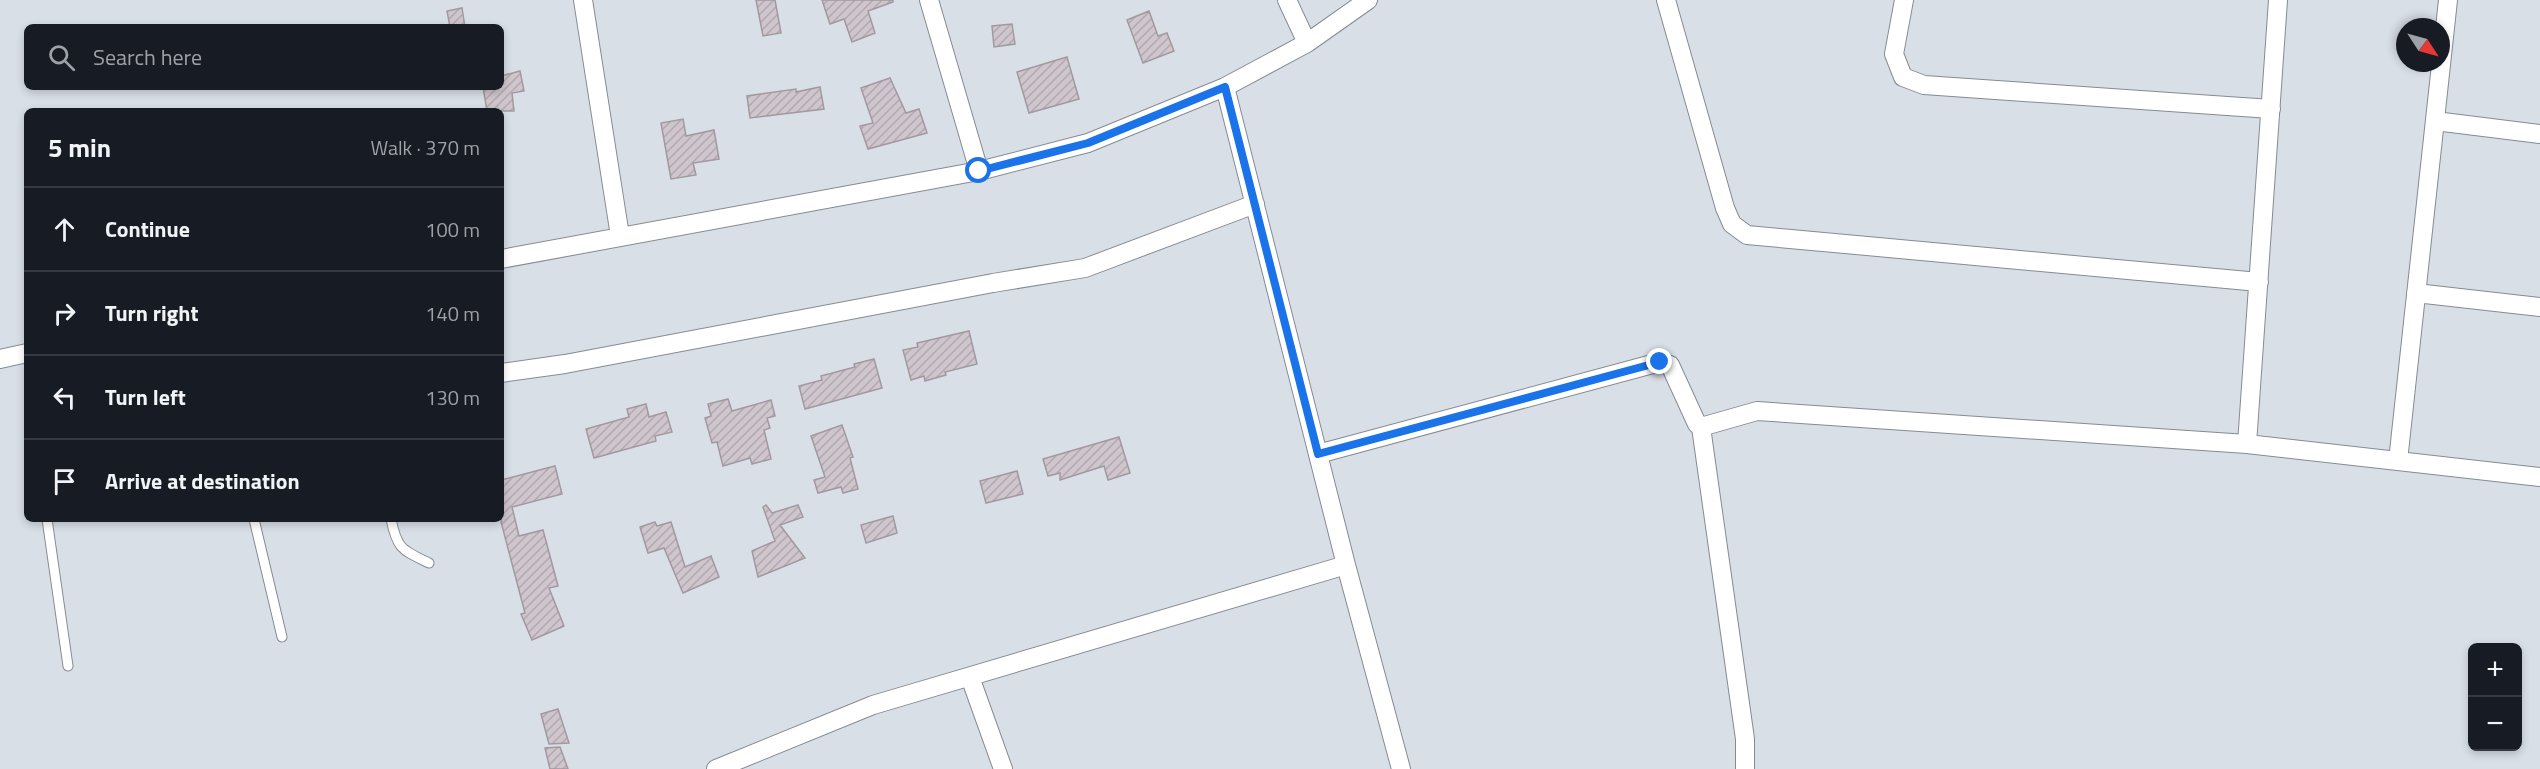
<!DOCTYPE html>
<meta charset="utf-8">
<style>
body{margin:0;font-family:"Titillium Web",sans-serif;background:#20242c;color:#f1f3f6}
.controls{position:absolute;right:18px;bottom:18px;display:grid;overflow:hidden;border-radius:9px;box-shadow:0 3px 9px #0003}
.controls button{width:54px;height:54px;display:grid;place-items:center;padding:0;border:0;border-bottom:2px solid #363941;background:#171b24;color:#f1f3f6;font:30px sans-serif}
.compass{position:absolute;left:2396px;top:18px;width:54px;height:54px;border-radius:50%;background:#171b24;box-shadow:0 3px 9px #0003;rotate:126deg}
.stop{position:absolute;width:18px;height:18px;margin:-14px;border:4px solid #1a73e8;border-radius:50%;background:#fff}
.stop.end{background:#1a73e8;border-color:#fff;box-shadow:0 2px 6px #0008}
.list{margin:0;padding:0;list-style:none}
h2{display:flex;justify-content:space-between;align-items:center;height:78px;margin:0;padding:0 24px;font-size:26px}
h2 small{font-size:20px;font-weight:400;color:#9ea1a6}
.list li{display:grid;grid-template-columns:39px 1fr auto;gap:18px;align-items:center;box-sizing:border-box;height:84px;padding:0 24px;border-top:2px solid #363941}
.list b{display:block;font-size:22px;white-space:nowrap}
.list em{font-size:20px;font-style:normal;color:#9ea1a6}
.icon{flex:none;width:33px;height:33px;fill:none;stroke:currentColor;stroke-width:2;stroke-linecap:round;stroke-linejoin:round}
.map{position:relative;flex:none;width:2540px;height:769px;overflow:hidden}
.search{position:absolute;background:#171b24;box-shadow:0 3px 9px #0003;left:24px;top:24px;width:480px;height:66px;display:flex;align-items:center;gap:15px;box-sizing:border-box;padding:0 21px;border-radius:9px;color:#9ea1a6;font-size:22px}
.panel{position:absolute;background:#171b24;box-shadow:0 3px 9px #0003;left:24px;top:108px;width:480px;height:414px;border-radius:9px}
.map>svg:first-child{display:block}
.building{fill:url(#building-hatch);stroke:#a1999f;stroke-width:1.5}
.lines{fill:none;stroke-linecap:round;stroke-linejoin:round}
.lane-casing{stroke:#858b93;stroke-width:11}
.street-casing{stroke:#858b93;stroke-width:20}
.lane{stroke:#fff;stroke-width:9}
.street{stroke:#fff;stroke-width:18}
.route{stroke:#1a73e8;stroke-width:8}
</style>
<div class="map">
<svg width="2540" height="769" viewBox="0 0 2540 769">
<defs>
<pattern id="building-hatch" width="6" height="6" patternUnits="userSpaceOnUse" patternTransform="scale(1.5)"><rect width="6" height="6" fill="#cfc6cd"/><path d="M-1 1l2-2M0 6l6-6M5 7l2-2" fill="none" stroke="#b1a9af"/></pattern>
</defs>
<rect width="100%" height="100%" fill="#d9dfe7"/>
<!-- building -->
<path class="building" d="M756,0H775L781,33L763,36Z
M822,0H893V2L868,11L875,33L852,42L844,19L830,24Z
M462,8L465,27H450L447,11Z
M1149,11L1158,36L1167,33L1174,51L1143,63L1127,20Z
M1012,24L1015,44L994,47L992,26Z
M1067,57L1079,99L1029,113L1017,72Z
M520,71L524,91L512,93L514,111H487L483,87H501V76Z
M890,78L906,113L919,109L927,133L868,149L860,126L873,123L861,88Z
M820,87L824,109L750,118L747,96L796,89V92Z
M683,119L686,136L714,130L719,159L693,163L696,175L671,179L661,123Z
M969,331L977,364L945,372L946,375L925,381L924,376L911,380L903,350L918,347L917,343Z
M874,359L882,388L805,409L799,386L822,380L821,376L855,367L854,364Z
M728,399L732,411L771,400L775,416L767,418L770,428L764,430L771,459L752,464L750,458L723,466L717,442L712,443L705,418L711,416L708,404Z
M646,404L649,417L666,412L672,432L655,436L656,441L594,458L586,429L629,417L627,409Z
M842,425L853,457L850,458L858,489L843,493L841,487L818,493L814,480L825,477L811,436Z
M1119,437L1130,473L1108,480L1104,466L1060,480V473L1048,476L1043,459Z
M555,466L562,494L512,507L519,536L543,530L558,586L549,588L564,626L532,640L521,614L525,613L501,522V480Z
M1017,471L1023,494L986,503L980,481Z
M766,505L772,513L798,505L803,517L780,525L805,558L758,577L752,551L775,541L763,507Z
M893,516L897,533L866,543L861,525Z
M655,522L657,526L671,522L685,567L711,556L719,577L683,593L664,548L648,553L640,527Z
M558,709L569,743L549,744L541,714Z
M560,747L568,769H550L545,748Z"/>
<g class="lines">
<!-- lane casing -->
<g class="lane-casing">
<path id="lane" d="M47,519L68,666
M254,519L282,637
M391,519C397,549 402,550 429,563"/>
</g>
<!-- street casing -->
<g class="street-casing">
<path id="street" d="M583,0L620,236
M929,0L979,171
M1287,0L1307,43
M1666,0L1725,208L1732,224L1747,235L2259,282
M1904,0L1894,54L1903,77L1924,85L2271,109
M1225,87L1346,565L1401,769
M2435,121L2540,134
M501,259L979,171L1088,143L1225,87L1307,43L1368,0
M2416,293L2540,307
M0,359L27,353
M501,373L565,364L993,283L1085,268L1255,204
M1701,427L1745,739V769
M2247,444L2278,0
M1318,454L1660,362L1670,365L1697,424L1701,427L1757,411L2247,444L2540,477
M2398,461L2448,0
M970,677L1003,769
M716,769L873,705L1346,565"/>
</g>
<!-- lane -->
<use href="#lane" class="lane"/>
<!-- street -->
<use href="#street" class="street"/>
</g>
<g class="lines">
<!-- route -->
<path class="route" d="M979,171L1088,143L1225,87L1318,454L1660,362"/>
</g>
</svg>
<div class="controls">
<button>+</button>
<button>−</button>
</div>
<svg class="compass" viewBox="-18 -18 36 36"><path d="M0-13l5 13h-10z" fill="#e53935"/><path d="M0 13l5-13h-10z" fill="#9ea1a6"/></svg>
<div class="stop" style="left:979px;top:171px"></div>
<div class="stop end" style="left:1660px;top:362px"></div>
<div class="search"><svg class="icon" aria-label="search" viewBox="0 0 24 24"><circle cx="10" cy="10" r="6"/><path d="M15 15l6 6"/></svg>Search here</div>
<section class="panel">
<h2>5 min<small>Walk · 370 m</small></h2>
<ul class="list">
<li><svg class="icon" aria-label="ahead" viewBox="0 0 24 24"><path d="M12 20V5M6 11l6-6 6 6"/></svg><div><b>Continue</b></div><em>100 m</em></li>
<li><svg class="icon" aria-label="right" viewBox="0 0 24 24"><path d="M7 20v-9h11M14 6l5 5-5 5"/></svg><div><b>Turn right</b></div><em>140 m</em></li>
<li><svg class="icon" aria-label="left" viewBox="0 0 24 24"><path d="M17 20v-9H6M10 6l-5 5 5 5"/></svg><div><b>Turn left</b></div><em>130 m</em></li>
<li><svg class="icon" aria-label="arrive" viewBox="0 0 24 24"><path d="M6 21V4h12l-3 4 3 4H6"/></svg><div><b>Arrive at destination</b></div></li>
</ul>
</section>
</div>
